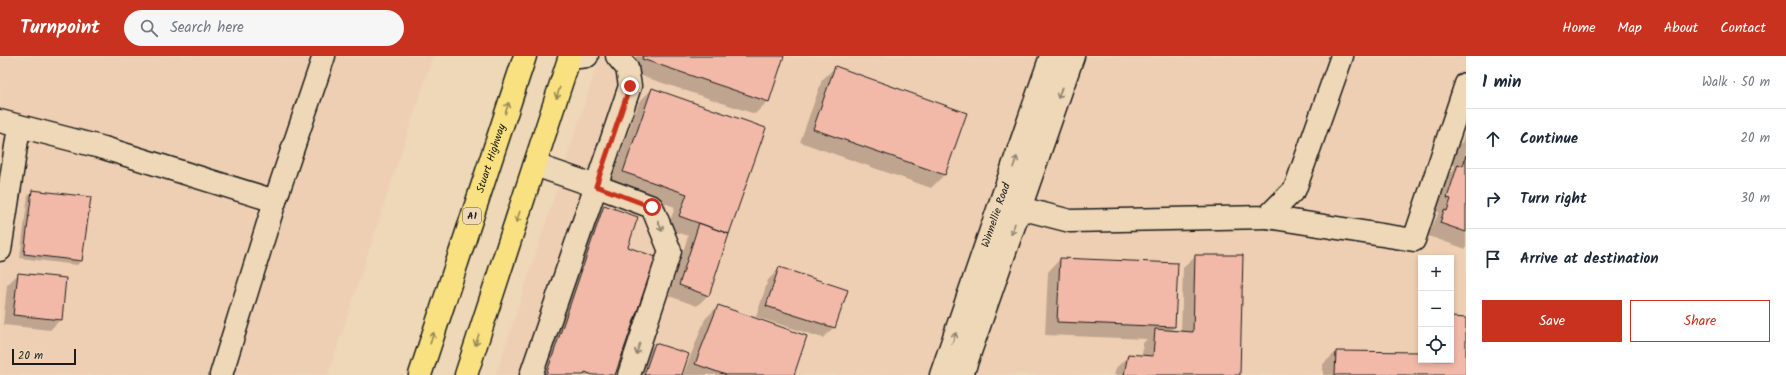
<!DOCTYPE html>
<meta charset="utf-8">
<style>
body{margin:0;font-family:Kalam,sans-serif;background:#f6f6f7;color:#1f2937}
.controls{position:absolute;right:12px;bottom:12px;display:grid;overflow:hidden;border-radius:0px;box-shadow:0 2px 6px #0003}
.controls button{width:36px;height:36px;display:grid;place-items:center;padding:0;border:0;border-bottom:1px solid #e0e1e3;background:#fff;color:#1f2937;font:20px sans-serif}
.scale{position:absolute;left:12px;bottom:10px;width:64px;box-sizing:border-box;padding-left:4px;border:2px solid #1c1c1c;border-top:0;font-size:11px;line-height:14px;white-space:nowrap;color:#1c1c1c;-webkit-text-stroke:3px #eed8b7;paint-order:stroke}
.stop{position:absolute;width:12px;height:12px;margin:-9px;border:3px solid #c8321e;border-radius:50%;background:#fff}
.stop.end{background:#c8321e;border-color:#fff;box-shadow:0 1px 4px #0008}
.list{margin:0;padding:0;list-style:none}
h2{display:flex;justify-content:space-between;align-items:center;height:52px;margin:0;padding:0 16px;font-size:17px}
h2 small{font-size:13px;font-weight:400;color:#747a83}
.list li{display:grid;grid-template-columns:26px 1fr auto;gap:12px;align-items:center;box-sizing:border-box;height:60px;padding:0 16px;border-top:1px solid #e0e1e3}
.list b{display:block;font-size:15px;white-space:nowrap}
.list em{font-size:13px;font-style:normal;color:#747a83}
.actions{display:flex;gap:8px;padding:12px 16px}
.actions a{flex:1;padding:9px 0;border:1px solid #c8321e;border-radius:0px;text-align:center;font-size:14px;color:#c8321e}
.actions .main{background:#c8321e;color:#fff}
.icon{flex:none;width:22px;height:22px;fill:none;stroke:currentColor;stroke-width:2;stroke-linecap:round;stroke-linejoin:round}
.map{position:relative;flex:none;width:1466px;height:319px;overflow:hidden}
header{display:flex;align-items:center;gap:24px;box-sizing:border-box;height:56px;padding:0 20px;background:#c8321e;color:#fff}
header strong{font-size:19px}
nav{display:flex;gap:22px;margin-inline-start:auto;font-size:14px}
.search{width:280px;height:36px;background:#f6f6f7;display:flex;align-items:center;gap:10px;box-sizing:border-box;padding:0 14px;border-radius:22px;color:#747a83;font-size:15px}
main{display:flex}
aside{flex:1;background:#fff}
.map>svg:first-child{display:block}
.built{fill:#efcfb3;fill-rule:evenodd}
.shadow{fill:#0003}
.building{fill:#f2b9a9;stroke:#1c1c1c}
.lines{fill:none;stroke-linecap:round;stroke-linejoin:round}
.minor-casing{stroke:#1c1c1c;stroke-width:25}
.highway-casing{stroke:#1c1c1c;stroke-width:25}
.minor{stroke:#eed8b7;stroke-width:22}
.highway{stroke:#f9e181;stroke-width:22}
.oneway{stroke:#968854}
.oneway2{stroke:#908371}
.route{stroke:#c8321e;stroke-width:5}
.labels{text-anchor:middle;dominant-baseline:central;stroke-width:4;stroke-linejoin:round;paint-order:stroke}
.shield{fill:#eed8b7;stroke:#5b544a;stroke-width:1}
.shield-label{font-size:10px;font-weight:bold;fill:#1c1c1c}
.street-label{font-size:11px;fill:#1c1c1c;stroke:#eed8b7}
</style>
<header>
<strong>Turnpoint</strong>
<div class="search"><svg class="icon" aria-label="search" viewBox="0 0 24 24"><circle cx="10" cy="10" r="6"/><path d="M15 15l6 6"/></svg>Search here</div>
<nav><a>Home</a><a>Map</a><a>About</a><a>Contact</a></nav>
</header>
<main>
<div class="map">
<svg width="1466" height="319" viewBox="0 0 1466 319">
<rect width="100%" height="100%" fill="#eed8b7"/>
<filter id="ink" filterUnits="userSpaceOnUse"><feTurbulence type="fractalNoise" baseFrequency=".025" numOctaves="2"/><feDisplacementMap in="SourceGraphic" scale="8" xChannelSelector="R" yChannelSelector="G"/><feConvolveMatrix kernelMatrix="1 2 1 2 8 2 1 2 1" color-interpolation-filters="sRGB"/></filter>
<g filter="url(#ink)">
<!-- built -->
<path class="built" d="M0,0H433L328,319H0Z
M600,0H1466V319H496ZM1421,202H1451V304H1421Z"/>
<!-- shadow -->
<path class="shadow" d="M636,0H783L768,45L755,58L630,16Z
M835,11L966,57L944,119L931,132L800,86L822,24Z
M652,33L728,177L708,239L697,250L669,240L688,180L667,173L675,151L610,128L639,46Z
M1466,66V193L1428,180L1439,156L1435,154L1446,122L1453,115L1455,109L1451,108L1456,91L1462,86L1465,76L1463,75Z
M33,135L81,205L77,209L20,202L28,139Z
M604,151L627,192L614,319H538L592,163Z
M1196,200L1239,319H1114L1116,312L1129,299L1142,300L1143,287L1147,283L1045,279L1048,216L1060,203L1174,271L1170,275L1181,276L1183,212Z
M779,213L834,271L823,282L756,261L768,224Z
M18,218L61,263L50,274L3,269L7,229Z
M718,250L793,319H683L705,263Z
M1451,262L1466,263V319H1323V308L1336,296L1421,297V304H1451Z
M655,288L681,319H636L643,301Z"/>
<!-- building -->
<path class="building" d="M643,0H784L769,46L642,3Z
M835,10L967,57L945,119L813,73Z
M652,32L766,72L729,178L679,160L687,138L623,116Z
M1466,99V176L1440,167L1444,154L1447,155L1451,143L1447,142L1458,108L1463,110Z
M32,134L91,141L82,205L24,198Z
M604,149L638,161L628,191L656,201L615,319H593L585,316L584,319H546Z
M699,167L729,178L709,240L679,229Z
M1195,199H1243L1240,319H1124L1128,298L1153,300L1155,273L1193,276Z
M1060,202L1178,207L1175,271L1057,266Z
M779,211L848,234L835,272L766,250Z
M18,217L66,222L62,264L13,259Z
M718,249L807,280L794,319H726L695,308Z
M1451,261L1466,262V319H1335L1336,295L1421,296V304H1451Z
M655,287L689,298L682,319H644Z"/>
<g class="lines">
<!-- minor casing -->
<g class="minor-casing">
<g id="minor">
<path d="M617,0L627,12L630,30L596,130L652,151L670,195L629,319"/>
<path d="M570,2L587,0"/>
<path d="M0,65L104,92L275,145"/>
<path d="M1020,152L1070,165L1267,161L1295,133L1342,0"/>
<path d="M1267,161L1414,184L1466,28"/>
<path d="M0,194L19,71"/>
<path d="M221,319L275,145L324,0"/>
<path d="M531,319L596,130L535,109"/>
<path id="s1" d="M941,319L1051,0"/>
<path d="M962,319L1073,0"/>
</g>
</g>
<!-- highway casing -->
<g class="highway-casing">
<g id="highway">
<path id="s2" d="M420,319L525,0"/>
<path d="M466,319L570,0"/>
</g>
</g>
<!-- minor -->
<use href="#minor" class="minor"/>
<!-- highway -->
<use href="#highway" class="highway"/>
</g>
<!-- one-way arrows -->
<defs><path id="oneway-shaft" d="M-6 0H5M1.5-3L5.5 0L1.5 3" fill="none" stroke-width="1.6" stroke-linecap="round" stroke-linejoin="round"/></defs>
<g class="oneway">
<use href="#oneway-shaft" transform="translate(558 37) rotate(108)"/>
<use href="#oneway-shaft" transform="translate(507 52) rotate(-72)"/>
<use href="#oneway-shaft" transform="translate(518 161) rotate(108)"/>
<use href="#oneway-shaft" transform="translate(432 282) rotate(-72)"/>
<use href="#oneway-shaft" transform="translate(477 284) rotate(108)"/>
</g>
<g class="oneway2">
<use href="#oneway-shaft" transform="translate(1060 37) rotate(109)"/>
<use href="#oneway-shaft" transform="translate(1015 106) rotate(-71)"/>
<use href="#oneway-shaft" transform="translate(660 170) rotate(68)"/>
<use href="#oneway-shaft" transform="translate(1013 173) rotate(109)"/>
<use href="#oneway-shaft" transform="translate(954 282) rotate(-71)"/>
<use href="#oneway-shaft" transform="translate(638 293) rotate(108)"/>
</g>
</g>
<g class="lines" filter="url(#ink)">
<!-- route -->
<path class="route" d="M630,30L596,130L652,151"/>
</g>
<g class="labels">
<!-- shield labels -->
<rect class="shield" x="463" y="152" width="18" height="16" rx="3"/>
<g class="shield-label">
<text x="472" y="160">A1</text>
</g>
<!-- street labels -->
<g class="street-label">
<text stroke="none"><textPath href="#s2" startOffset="228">Stuart Highway</textPath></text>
<text stroke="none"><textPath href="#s1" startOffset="169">Winnellie Road</textPath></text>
</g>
</g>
</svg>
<div class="controls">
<button>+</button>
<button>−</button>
<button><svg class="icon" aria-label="locate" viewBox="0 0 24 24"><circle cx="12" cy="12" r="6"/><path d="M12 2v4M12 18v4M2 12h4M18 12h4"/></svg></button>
</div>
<div class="scale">20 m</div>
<div class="stop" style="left:652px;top:151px"></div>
<div class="stop end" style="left:630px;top:30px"></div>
</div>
<aside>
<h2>1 min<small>Walk · 50 m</small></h2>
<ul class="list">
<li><svg class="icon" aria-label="ahead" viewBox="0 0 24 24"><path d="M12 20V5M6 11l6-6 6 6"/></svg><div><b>Continue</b></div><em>20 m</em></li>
<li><svg class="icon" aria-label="right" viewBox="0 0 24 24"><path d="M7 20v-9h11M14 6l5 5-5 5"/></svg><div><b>Turn right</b></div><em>30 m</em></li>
<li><svg class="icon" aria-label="arrive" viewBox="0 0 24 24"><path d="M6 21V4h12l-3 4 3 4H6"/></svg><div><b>Arrive at destination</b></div></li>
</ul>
<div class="actions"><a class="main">Save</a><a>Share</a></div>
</aside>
</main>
